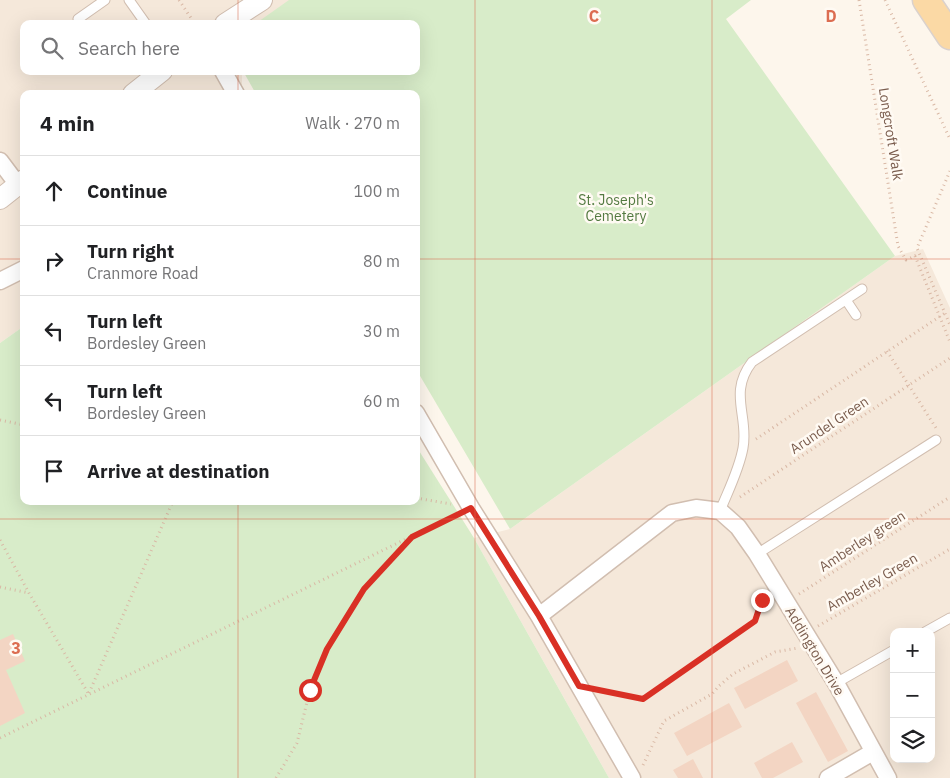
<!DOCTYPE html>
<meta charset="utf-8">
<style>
body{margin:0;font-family:"IBM Plex Sans",sans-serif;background:#f2f2f2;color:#202124}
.controls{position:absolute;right:15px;bottom:15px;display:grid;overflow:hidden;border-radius:10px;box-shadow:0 5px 20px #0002}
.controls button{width:45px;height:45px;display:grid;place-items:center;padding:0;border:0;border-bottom:1px solid #e0e0e0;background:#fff;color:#202124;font:25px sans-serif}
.stop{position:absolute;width:15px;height:15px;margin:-11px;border:4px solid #d93025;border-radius:50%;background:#fff}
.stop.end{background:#d93025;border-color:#fff;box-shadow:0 1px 5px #0008}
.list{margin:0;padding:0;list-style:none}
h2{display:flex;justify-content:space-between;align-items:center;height:65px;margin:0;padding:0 20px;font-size:21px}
h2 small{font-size:16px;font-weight:400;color:#757577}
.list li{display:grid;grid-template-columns:32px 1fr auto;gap:15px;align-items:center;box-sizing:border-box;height:70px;padding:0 20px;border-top:1px solid #e0e0e0}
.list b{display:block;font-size:19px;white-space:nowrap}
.list p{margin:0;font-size:16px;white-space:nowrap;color:#757577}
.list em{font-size:16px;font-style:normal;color:#757577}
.icon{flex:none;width:28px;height:28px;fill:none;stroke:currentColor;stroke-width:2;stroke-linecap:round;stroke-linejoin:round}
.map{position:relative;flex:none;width:950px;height:778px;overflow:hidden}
.search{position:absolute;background:#fff;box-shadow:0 5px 20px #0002;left:20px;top:20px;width:400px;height:55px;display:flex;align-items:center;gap:12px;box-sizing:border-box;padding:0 18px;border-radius:10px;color:#757577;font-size:19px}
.panel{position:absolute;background:#fff;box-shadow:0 5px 20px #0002;left:20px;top:90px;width:400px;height:415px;border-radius:10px}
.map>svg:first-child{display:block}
.residential{fill:#f5e8da;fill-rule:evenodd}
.green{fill:#d8ecc9}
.building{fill:#f3d5c3}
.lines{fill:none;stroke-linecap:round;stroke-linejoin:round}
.service-casing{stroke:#d1beb0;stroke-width:11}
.minor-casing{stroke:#d1beb0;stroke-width:19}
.tertiary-casing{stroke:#d1beb0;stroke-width:22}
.primary-casing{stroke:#dad1cd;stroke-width:29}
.path{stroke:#d9b8a5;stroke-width:3;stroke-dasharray:1 4;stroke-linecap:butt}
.service{stroke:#fff;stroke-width:9}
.minor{stroke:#fff;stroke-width:16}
.tertiary{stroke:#fff;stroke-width:20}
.primary{stroke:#fbd9a5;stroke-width:26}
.route{stroke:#d93025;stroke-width:6}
.grid{fill:none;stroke:#dc6d51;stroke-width:1;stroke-opacity:0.55}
.labels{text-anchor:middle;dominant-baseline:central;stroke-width:5;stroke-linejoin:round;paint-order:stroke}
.street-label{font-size:14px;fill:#7a5c4d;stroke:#fffaf3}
.park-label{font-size:14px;fill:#537a41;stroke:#fffaf3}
.grid-label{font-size:16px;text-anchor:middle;font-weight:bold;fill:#dc6d51;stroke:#fffaf3;stroke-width:5;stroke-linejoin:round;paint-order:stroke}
</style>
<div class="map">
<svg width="950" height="778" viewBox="0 0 950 778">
<rect width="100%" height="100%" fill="#fdf6ec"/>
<!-- residential -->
<path class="residential" d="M0,0H295L267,24H24V71H242V94H24V326L0,343Z
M923,249L950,308V778H609L474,538L510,529L895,256ZM894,632H931V759H894Z"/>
<!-- green -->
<path class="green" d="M289,0H751L726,19L895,256L510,529L416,369V94H256L243,71H416V24H255Z
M24,326V501H416V446L474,538L609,778H0V343Z"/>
<!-- building -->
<path class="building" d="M13,634L25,661L6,670L25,713L0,726V640Z
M787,660L798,681L745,709L734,688Z
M816,692L848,751L828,762L796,703Z
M729,703L742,727L687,756L674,733Z
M792,742L803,762L773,778H762L754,763Z
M693,759L703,778H678L673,770Z"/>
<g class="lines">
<!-- service casing -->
<g class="service-casing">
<path id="service" d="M129,0L146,24
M78,19L105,0
M846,300L856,315
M720,511C728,491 739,470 743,448C749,416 728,393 752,362L862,289
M757,554L936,440
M925,632L950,618
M836,683L894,650"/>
</g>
<!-- minor casing -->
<g class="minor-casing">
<path id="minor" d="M223,71L236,94
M0,161L18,185
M0,281L24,269
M416,413L471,508L539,616L632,778
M539,616L672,513L696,508L720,511L738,527L757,554L836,683L888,778
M828,778L873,752"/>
</g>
<!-- tertiary casing -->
<g class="tertiary-casing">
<path id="tertiary" d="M225,24L262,0
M133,94L162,71
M0,199L24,180"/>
</g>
<!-- primary casing -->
<g class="primary-casing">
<path id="primary" d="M926,0L950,36"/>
</g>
<!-- path -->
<path class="path" d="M179,0L195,24
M859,0L898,246L906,260L919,254
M885,0L950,139
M950,171L917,248L950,325
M915,256L950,342
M887,351L936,428
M0,420L24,425
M756,439L945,313
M740,497L950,358
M416,498L451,504
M0,540L29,593L88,693
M0,587L29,593
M799,594L950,497
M818,626L950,549
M599,690L643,699L755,621L764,596
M89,693L173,501
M0,738L457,514
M643,765L664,721L712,694L719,686L733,674L775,652L798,648
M276,778L297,743L310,690L327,649L364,589L410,538"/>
<!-- service -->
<use href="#service" class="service"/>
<!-- minor -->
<use href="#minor" class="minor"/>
<!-- tertiary -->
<use href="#tertiary" class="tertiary"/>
<!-- primary -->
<use href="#primary" class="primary"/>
</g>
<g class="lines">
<!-- route -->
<path class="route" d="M310,690L327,649L364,589L412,537L471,508L539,616L579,686L643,699L755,621L762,600"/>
</g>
<!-- grid -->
<path class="grid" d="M238,0V24M475,0V778M712,0V778M238,71V94M0,259H24M416,259H950M238,501V778M0,519H950"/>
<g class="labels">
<!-- street labels -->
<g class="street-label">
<text transform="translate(891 134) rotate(81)">Longcroft Walk</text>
<text transform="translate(829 425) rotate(-34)">Arundel Green</text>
<text transform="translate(862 541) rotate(-33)">Amberley green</text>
<text transform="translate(872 582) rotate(-30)">Amberley Green</text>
<text transform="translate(815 651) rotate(59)">Addington Drive</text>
</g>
<!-- park labels -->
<g class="park-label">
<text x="616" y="200">St. Joseph's<tspan x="616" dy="16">Cemetery</tspan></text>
</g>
</g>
<g class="grid-label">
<text x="594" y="22">C</text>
<text x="831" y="22">D</text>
<text x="16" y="654">3</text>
</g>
</svg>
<div class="controls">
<button>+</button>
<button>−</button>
<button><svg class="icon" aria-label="layers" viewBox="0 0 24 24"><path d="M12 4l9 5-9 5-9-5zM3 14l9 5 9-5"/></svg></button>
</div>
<div class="stop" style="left:310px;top:690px"></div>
<div class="stop end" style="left:762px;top:600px"></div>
<div class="search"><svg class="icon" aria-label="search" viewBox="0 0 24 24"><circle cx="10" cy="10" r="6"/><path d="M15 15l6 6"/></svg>Search here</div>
<section class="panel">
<h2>4 min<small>Walk · 270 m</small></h2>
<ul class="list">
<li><svg class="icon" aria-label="ahead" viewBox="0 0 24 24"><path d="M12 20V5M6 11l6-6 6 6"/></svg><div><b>Continue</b></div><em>100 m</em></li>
<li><svg class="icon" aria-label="right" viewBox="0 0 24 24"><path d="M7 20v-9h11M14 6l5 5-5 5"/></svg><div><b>Turn right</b><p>Cranmore Road</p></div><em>80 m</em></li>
<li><svg class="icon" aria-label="left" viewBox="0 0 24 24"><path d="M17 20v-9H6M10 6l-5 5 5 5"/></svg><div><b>Turn left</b><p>Bordesley Green</p></div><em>30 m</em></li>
<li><svg class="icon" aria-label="left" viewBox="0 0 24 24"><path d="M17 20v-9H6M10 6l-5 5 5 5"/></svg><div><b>Turn left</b><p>Bordesley Green</p></div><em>60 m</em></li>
<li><svg class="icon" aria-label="arrive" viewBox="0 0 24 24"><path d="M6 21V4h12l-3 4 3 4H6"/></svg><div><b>Arrive at destination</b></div></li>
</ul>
</section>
</div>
